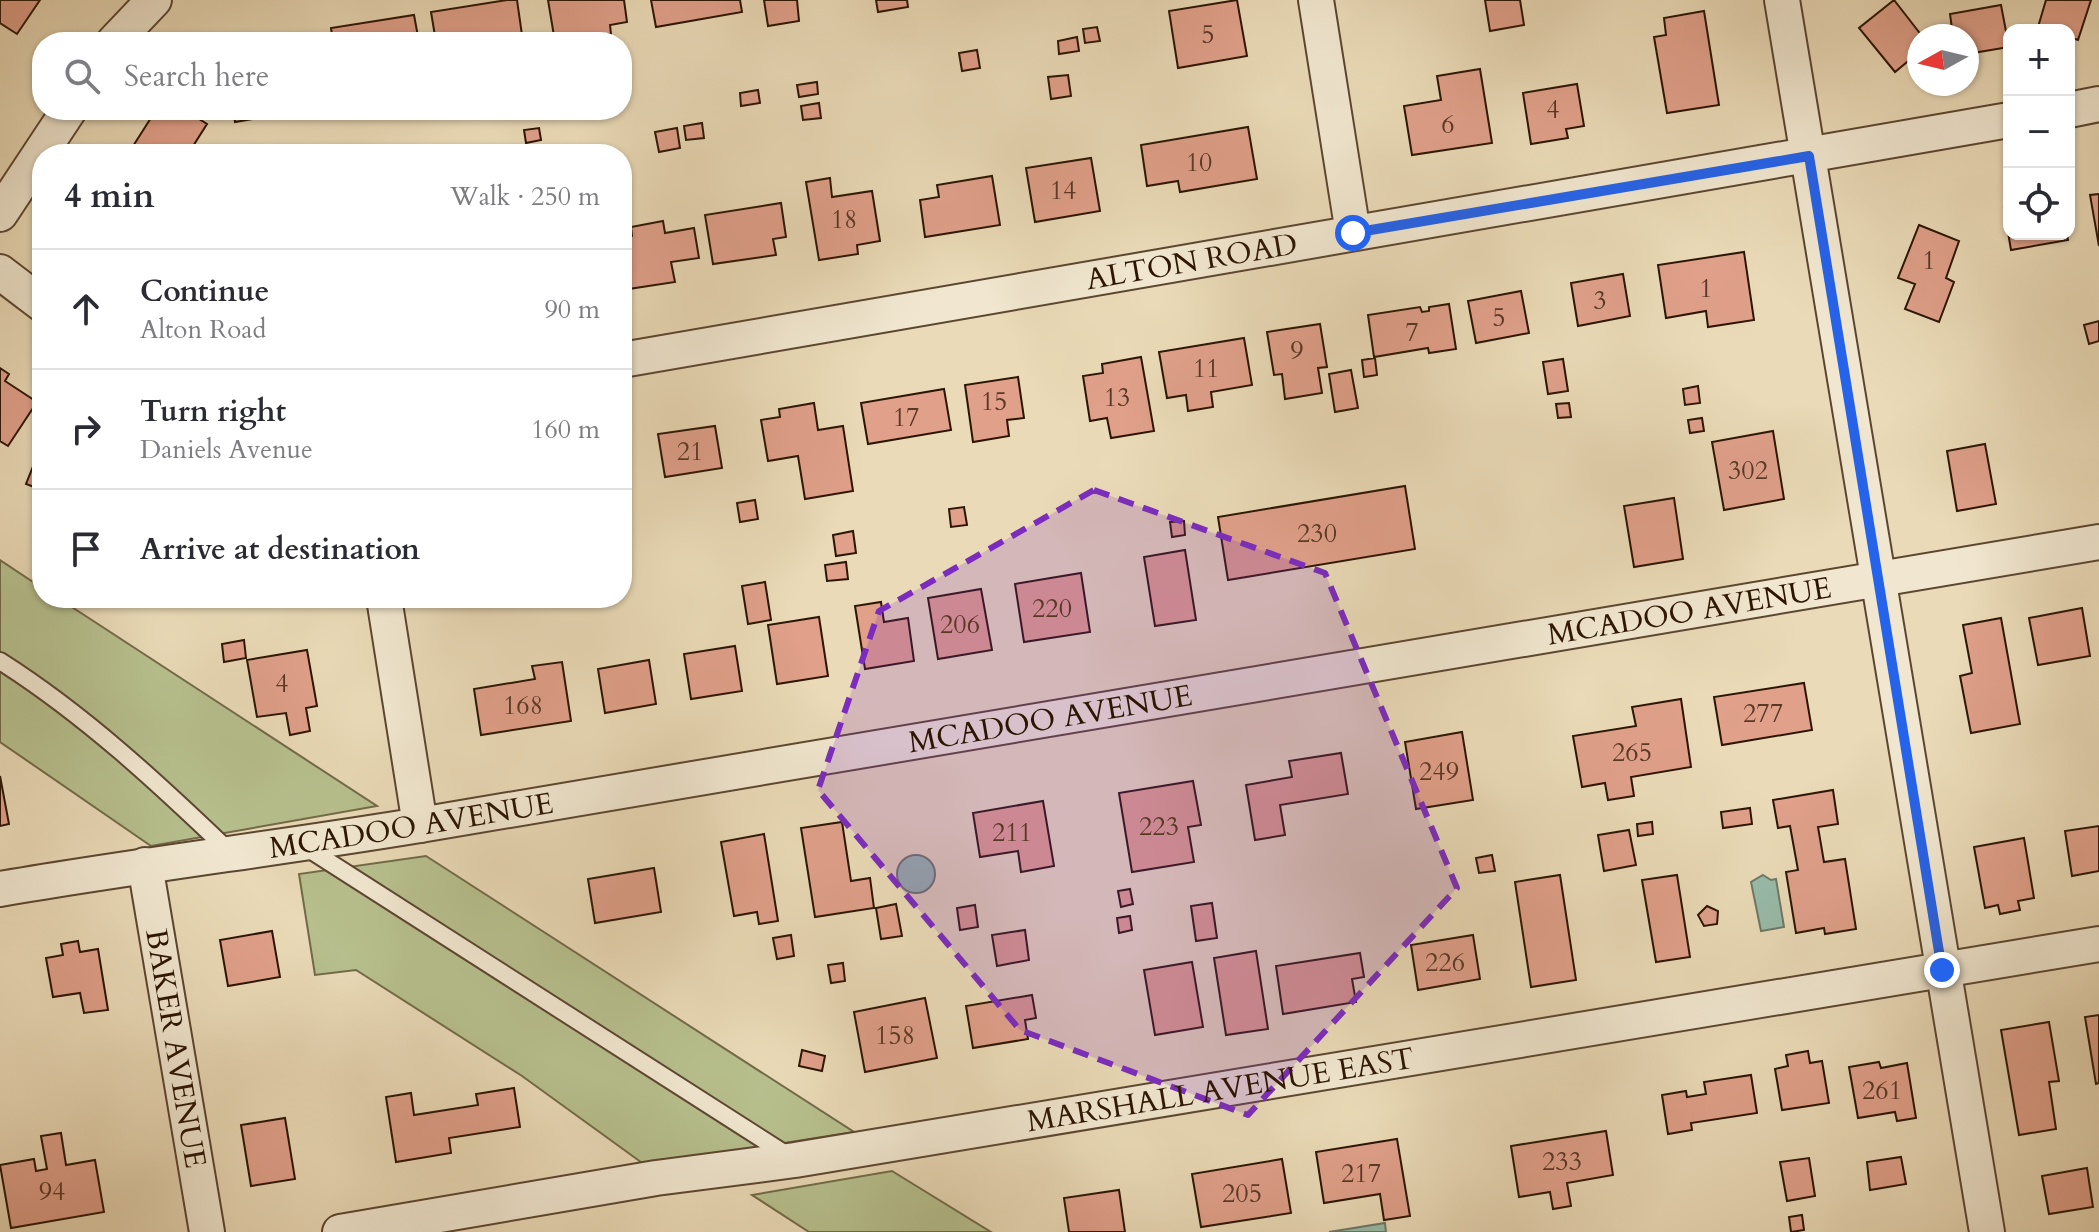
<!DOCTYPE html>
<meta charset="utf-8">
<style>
body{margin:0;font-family:Cardo,serif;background:#f7f7f7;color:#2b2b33}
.controls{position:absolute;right:24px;top:24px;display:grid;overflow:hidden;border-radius:16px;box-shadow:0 2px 6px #0004}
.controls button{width:72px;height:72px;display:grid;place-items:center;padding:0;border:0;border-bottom:2px solid #e1e1e2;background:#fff;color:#2b2b33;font:40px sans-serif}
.compass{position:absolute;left:1907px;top:24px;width:72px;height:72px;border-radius:50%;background:#fff;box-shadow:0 2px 6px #0004;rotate:262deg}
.stop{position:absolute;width:24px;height:24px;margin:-18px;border:6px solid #2563eb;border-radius:50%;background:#fff}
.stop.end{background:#2563eb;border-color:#fff;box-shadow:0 2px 8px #0008}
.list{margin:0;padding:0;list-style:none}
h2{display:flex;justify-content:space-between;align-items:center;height:104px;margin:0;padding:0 32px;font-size:34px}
h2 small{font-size:26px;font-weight:400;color:#7c7c81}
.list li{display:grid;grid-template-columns:52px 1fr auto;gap:24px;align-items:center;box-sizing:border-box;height:120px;padding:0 32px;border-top:2px solid #e1e1e2}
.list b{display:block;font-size:30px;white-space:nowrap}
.list p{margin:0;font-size:26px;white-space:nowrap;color:#7c7c81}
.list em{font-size:26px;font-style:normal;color:#7c7c81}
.icon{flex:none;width:44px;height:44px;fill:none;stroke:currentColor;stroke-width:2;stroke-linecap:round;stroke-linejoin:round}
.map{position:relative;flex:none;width:2099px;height:1232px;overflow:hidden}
.search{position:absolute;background:#fff;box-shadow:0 2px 6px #0004;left:32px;top:32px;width:600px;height:88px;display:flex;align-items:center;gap:20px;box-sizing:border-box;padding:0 28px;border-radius:32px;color:#7c7c81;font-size:30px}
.panel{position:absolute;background:#fff;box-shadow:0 2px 6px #0004;left:32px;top:144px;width:600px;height:464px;border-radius:32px}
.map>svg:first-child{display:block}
.green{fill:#b7c08e;stroke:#726a48;stroke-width:2}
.water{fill:#98bbaa;stroke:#6d7967;stroke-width:2}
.building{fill:#e0a08a;stroke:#2c1503;stroke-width:2}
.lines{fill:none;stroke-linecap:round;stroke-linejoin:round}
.service-casing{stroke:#5c4630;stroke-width:20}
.minor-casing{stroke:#5c4630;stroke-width:38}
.service{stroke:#f1e7d0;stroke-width:16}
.minor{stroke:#f1e7d0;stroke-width:34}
.route{stroke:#2563eb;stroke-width:10}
.marked{fill:#7b2cbf;fill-opacity:0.2;stroke:#7b2cbf;stroke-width:6;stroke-dasharray:16 10;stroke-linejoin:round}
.labels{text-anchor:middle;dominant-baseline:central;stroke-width:6;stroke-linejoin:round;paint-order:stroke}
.number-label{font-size:26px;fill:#593825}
.street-label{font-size:30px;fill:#2c1503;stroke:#f1e7d0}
</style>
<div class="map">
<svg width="2099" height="1232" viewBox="0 0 2099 1232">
<rect width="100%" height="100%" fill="#eadab7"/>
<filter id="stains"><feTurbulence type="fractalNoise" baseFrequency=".0025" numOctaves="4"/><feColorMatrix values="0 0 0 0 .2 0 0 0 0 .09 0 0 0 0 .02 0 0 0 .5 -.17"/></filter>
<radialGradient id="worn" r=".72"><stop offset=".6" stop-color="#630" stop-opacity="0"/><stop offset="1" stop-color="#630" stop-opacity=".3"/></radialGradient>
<!-- green -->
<path class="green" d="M0,560L42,588V598H58L377,806L151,846L0,742Z
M426,856L854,1132L645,1165L522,1076L356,970L315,975L299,874Z
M892,1171L991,1232H809L752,1195Z"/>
<!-- water -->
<path class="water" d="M897 874a19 19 0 1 1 38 0a19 19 0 1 1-38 0Z
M1763,875L1771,880L1776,879L1784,927L1761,931L1751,882Z
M1385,1223L1386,1232H1329Z"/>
<!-- building -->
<path class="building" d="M0,0H40L17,34L0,23Z
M507,0H517L523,42H436L431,12Z
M548,0H624L627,22L610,25L611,34L555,42Z
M651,0H740L742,12L656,27Z
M764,0H797L799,21L768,26Z
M876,0H907L908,7L878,12Z
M1237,0L1247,56L1178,68L1169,11Z
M1485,0H1520L1524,25L1490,31Z
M1894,0L1922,36H1919V52L1895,72L1859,28Z
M2046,0H2091L2078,40L2069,37V30H2048L2038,27Z
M2001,5L2009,47L1967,54V36H1953L1950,14Z
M1704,11L1719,105L1667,113L1654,37L1666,35L1664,18Z
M414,15L419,42H333L331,28Z
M1097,27L1100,41L1085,43L1083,29Z
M299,37V42H270Z
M1077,37L1079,51L1059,54L1058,41Z
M977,50L980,68L962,71L959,53Z
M1480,69L1492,143L1412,155L1404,106L1441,100L1437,76Z
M1068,75L1071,96L1051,99L1048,77Z
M817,82L818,94L799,97L797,85Z
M1577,84L1584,126L1566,129L1568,138L1531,144L1523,93Z
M758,90L760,103L741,106L740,93Z
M819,103L821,118L803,120L801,106Z
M156,110H185L207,124L188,154H128Z
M233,110H252L253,119L235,122Z
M550,110H580L550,115Z
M702,123L704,138L686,140L684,126Z
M1248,127L1257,179L1180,192L1178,181L1147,186L1141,145Z
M539,128L541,140L526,143L524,130Z
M677,128L680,148L659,152L655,132Z
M1091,158L1100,211L1035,222L1026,168Z
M992,176L1000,225L925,237L920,200L939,197L937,185Z
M830,178L832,197L872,191L880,241L857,245L858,254L819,260L806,182Z
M2099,194V246L2090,195Z
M781,203L786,237L773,239L776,255L713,264L705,215Z
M2004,208H2009V234H2067L2068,240L2011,250Z
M663,221L665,233L694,228L699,258L671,262L675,282L622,290V238L632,236L631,227Z
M1919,225L1959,241L1946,278L1954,282L1939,322L1905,309L1915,284L1898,278Z
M1744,252L1754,320L1708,327L1706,311L1666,318L1658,265Z
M1623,274L1630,316L1578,326L1571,283Z
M1521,291L1529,333L1476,343L1468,301Z
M1449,304L1456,349L1429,353L1428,348L1374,357L1368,315L1420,307L1422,312L1429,311V307Z
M2099,321V341L2089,344L2084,325Z
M1320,324L1327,367L1318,368L1322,393L1285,399L1282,374L1274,375L1267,332Z
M1244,338L1252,385L1211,392L1213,407L1188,411L1186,395L1167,398L1159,352Z
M1141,357L1154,431L1111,438L1107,418L1090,421L1083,376L1103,373L1102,364Z
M1375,358L1377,375L1364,377L1362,360Z
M1563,359L1568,391L1548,394L1543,362Z
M0,368L9,374L5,381L37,402L8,446L0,441Z
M1351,370L1358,408L1335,412L1329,374Z
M1018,377L1024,418L1007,420L1009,436L973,442L965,385Z
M1698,386L1700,403L1685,405L1683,389Z
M944,389L951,430L868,444L861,403Z
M814,403L818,430L843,426L853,491L805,499L798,456L768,461L761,420L780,417L779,409Z
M1569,403L1571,417L1558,418L1556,404Z
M1702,418L1704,431L1690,433L1688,420Z
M715,426L722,468L665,477L658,434Z
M1773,431L1784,499L1724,510L1712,442Z
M42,444V490L26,484Z
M1985,444L1996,504L1957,511L1947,451Z
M625,463L629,492L622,493V464Z
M1405,486L1415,549L1228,580L1218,517Z
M1674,498L1683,559L1634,567L1624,506Z
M755,500L758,519L740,522L737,503Z
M964,507L967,525L951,527L949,509Z
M1184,521L1185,535L1172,537L1170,522Z
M853,531L856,553L836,556L833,535Z
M1185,550L1196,620L1155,626L1144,557Z
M846,562L848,579L827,581L825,565Z
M1081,573L1090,632L1024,642L1015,584Z
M765,582L771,620L748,624L742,586Z
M981,589L992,650L938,659L928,598Z
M881,602L884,622L908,618L914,661L865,669L855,606Z
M2082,608L2090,656L2038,665L2029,618Z
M819,617L828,676L777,684L768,625Z
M2001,618L2020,724L1971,733L1960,676L1972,673L1963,625Z
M244,640L246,658L224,662L222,644Z
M735,646L742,691L691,699L684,654Z
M307,650L317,706L306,708L310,731L290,735L286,713L257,717L247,660Z
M649,660L656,704L605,713L598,669Z
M562,662L571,721L481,735L474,689L535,679L532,666Z
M1804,683L1812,730L1722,745L1714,697Z
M1681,699L1691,767L1631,777L1634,796L1608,800L1605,783L1582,787L1573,736L1636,726L1632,707Z
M1462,732L1473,800L1416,809L1405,742Z
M1341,753L1348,794L1280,805L1285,835L1255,840L1246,785L1292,777L1289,761Z
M0,776L9,824L0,826Z
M1193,781L1201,825L1188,827L1194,862L1132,872L1119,793Z
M1833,790L1838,824L1818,827L1824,862L1845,859L1856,929L1825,934L1824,928L1796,933L1786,872L1798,870L1790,826L1778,828L1773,800Z
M1043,801L1054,866L1021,872L1018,851L980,857L973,813Z
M1750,808L1752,824L1723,828L1721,812Z
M842,822L851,881L870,878L874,908L815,917L801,828Z
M1652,822L1653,834L1638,836L1637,824Z
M2099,826V871L2072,876L2065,831Z
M1629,830L1636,865L1604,871L1598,835Z
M764,834L778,921L759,924L757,912L734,916L721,842Z
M2024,838L2034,898L2018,901L2020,910L2000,914L1998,905L1985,908L1974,847Z
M1492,855L1495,871L1479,873L1476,858Z
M654,868L661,912L595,923L588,879Z
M1560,875L1576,980L1531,987L1515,882Z
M1677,875L1690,957L1656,962L1642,880Z
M1130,889L1133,904L1121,907L1118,891Z
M1212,903L1217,938L1196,941L1191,906Z
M896,904L902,936L881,939L876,908Z
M975,905L978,927L960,930L957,908Z
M1707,906L1718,911L1717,924L1704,926L1698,915Z
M1130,916L1132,930L1119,933L1117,918Z
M1025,930L1029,960L997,966L992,935Z
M272,931L280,977L228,986L220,940Z
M791,935L794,956L777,959L773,938Z
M1473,935L1480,979L1418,990L1411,945Z
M78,941L80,952L98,949L108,1010L84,1013L80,993L53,997L46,958L63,955L61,944Z
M1256,951L1268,1029L1226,1035L1214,958Z
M1360,953L1364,977L1352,979L1356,1002L1283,1014L1276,966Z
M1192,962L1203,1027L1155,1035L1144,970Z
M843,963L845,981L831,983L828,965Z
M1032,995L1036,1018L1025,1020L1028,1039L973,1048L966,1006Z
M925,998L937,1058L865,1072L854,1012Z
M2099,1015V1083L2096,1084L2085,1017Z
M2049,1022L2059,1081L2049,1082L2056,1129L2019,1135L2001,1030Z
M802,1050L825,1056L822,1071L799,1066Z
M1808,1051L1810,1063L1822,1061L1829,1103L1782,1110L1775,1069L1788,1066L1786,1055Z
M1879,1062L1881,1068L1907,1063L1916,1118L1897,1121L1895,1112L1858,1118L1849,1067Z
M1751,1075L1757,1113L1691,1123L1692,1130L1668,1134L1662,1095L1686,1091L1687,1097L1706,1094L1704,1082Z
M514,1088L520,1127L449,1138L451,1153L396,1162L386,1097L411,1093L414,1115L478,1105L476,1094Z
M285,1118L295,1179L251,1186L241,1125Z
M1606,1131L1613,1175L1567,1183L1571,1206L1553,1209L1550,1192L1519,1197L1511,1146Z
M61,1133L66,1165L95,1160L104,1212L11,1228L0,1165L34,1159L36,1171L47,1169L41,1136Z
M1397,1139L1410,1216L1384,1220L1380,1194L1324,1203L1316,1152Z
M1901,1157L1906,1184L1870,1190L1867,1162Z
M1809,1158L1815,1196L1787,1201L1780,1162Z
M1282,1159L1291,1213L1201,1227L1192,1174Z
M2087,1168L2093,1207L2049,1214L2042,1176Z
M1119,1190L1125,1232H1069L1064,1198Z
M1802,1215L1804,1230L1791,1232L1789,1217Z"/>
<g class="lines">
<!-- service casing -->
<g class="service-casing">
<path id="service" d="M0,661C85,715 159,784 232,854
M304,846L790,1157"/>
</g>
<!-- minor casing -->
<g class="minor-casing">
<g id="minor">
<path d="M1316,0L1353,233"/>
<path d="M1782,0L1987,1232"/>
<path d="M114,42L154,0"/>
<path d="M2069,110L2099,104"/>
<path d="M0,214L69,110"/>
<path d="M0,272L42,304"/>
<path id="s1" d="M622,360L2009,120"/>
<path d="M384,598L420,825"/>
<path id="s2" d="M145,865L207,1232"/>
<path id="s3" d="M0,889C140,865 280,848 420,825L2099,542"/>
<path id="s4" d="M340,1232L656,1178L795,1160L2099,944"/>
</g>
</g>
<!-- service -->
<use href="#service" class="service"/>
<!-- minor -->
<use href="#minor" class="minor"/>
</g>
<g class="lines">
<!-- route -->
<path class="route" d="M1353,233L1809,156L1942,970"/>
</g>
<!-- marked area -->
<path class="marked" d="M1094,490L1325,573L1457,888L1248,1115L1020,1030L818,790L879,611Z"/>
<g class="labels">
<!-- number labels -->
<g class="number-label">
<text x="1208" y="34">5</text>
<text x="1553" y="109">4</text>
<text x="1448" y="124">6</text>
<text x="1199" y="162">10</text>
<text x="1063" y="190">14</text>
<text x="844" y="219">18</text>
<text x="1929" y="260">1</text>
<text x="1706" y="288">1</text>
<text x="1600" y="300">3</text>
<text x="1499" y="317">5</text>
<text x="1412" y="332">7</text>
<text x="1297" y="350">9</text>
<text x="1206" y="368">11</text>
<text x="1117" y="397">13</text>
<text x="994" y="401">15</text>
<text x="906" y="417">17</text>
<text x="690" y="451">21</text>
<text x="1748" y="470">302</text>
<text x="1317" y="533">230</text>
<text x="1052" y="608">220</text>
<text x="960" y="624">206</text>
<text x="282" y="683">4</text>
<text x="523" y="705">168</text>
<text x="1763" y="713">277</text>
<text x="1632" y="752">265</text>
<text x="1439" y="771">249</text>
<text x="1159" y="826">223</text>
<text x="1012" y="832">211</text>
<text x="1445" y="962">226</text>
<text x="895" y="1035">158</text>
<text x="1882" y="1090">261</text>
<text x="1562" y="1161">233</text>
<text x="1361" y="1173">217</text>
<text x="52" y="1191">94</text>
<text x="1242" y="1193">205</text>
</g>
<!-- street labels -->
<g class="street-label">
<text stroke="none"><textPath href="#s1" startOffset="578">ALTON ROAD</textPath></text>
<text stroke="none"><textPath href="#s3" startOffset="1712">MCADOO AVENUE</textPath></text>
<text stroke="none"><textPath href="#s3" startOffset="1064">MCADOO AVENUE</textPath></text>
<text stroke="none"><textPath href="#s3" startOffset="416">MCADOO AVENUE</textPath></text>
<text stroke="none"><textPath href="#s2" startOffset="186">BAKER AVENUE</textPath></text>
<text stroke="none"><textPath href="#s4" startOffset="892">MARSHALL AVENUE EAST</textPath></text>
</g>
</g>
<rect width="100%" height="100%" filter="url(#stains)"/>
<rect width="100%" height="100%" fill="url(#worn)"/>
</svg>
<div class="controls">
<button>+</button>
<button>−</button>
<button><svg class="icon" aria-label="locate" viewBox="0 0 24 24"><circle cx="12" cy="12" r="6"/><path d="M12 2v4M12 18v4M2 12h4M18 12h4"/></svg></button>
</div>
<svg class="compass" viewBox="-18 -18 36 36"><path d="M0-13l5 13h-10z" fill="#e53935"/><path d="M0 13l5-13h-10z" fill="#7c7c81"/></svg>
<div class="stop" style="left:1353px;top:233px"></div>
<div class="stop end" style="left:1942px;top:970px"></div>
<div class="search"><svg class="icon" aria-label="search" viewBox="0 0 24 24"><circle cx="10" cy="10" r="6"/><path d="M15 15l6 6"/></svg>Search here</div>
<section class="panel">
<h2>4 min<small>Walk · 250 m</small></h2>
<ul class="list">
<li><svg class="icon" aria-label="ahead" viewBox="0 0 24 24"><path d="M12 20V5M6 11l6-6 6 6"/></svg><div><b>Continue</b><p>Alton Road</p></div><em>90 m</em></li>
<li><svg class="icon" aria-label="right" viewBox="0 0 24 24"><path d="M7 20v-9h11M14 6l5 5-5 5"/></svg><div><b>Turn right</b><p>Daniels Avenue</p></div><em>160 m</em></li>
<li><svg class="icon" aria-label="arrive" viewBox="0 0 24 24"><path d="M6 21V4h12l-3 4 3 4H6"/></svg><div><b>Arrive at destination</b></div></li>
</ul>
</section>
</div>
